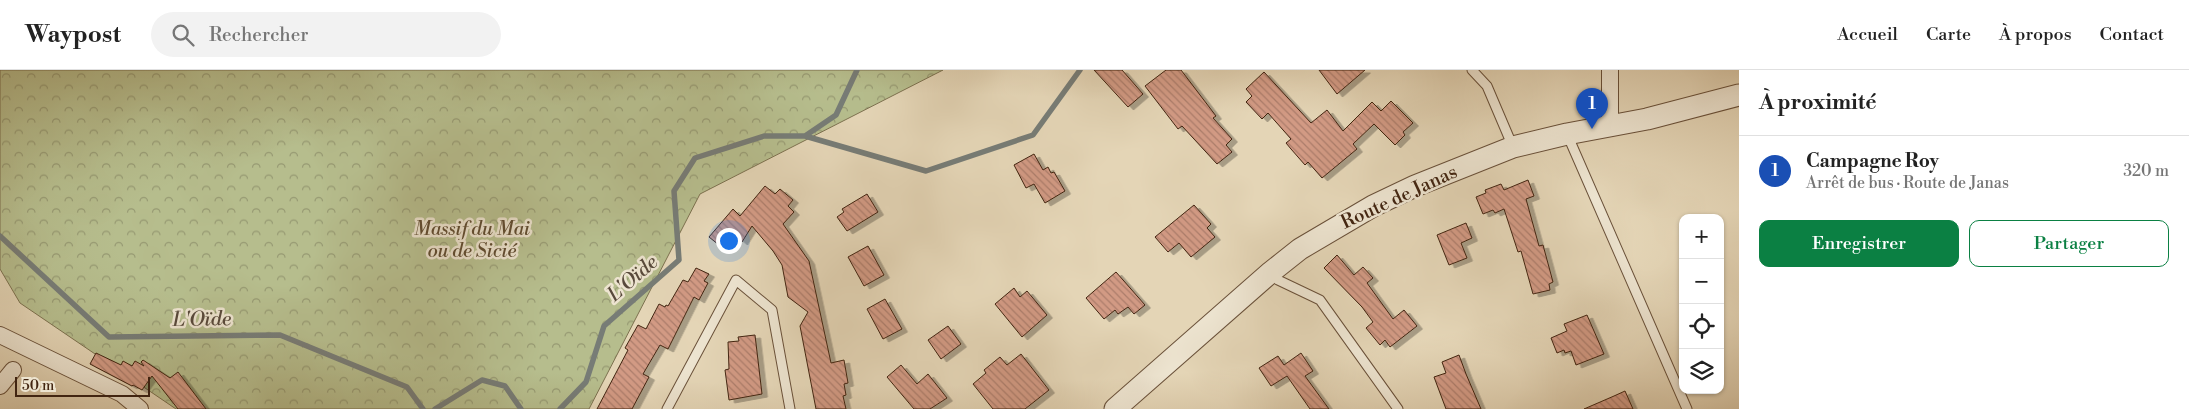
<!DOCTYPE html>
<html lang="fr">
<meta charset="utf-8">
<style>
body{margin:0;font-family:"Libre Bodoni",serif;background:#f2f2f2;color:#222}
.controls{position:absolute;right:15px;bottom:15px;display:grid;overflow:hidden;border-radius:10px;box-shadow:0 1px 4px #0004}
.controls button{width:45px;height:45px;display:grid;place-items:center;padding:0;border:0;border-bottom:1px solid #e0e0e0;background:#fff;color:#222;font:25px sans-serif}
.scale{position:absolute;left:15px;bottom:12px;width:135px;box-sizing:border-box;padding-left:5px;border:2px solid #422511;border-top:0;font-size:14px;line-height:18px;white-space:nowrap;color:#422511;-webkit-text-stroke:4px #ede4d0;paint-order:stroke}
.you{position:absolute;left:728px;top:170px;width:18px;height:18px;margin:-12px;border:4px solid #fff;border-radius:50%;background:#1a73e8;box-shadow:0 0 0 8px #1a73e833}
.badge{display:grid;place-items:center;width:32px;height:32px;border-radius:50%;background:#0b8043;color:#fff;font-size:16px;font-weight:700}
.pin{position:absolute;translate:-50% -41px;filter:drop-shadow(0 1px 2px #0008)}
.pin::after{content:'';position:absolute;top:26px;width:18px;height:15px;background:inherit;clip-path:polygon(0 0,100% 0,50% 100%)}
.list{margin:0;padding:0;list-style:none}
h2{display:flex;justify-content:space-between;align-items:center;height:65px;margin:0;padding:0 20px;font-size:21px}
h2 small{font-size:16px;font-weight:400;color:#767676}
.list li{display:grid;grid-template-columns:32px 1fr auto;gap:15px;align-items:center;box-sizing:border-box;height:70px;padding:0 20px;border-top:1px solid #e0e0e0}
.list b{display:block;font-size:19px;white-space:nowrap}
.list p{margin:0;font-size:16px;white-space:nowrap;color:#767676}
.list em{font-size:16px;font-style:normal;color:#767676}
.actions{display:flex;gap:10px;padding:15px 20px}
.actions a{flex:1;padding:11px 0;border:1px solid #0b8043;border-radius:10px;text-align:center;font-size:18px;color:#0b8043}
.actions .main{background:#0b8043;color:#fff}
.icon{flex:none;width:28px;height:28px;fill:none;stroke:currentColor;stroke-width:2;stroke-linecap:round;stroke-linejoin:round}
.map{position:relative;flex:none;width:1739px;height:339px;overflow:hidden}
header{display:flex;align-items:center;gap:30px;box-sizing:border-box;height:70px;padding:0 25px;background:#fff;border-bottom:1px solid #e0e0e0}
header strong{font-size:24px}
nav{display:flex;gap:28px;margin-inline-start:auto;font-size:18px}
.search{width:350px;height:45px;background:#f2f2f2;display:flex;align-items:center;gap:12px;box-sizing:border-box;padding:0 18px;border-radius:28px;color:#767676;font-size:19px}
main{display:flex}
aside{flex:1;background:#fff}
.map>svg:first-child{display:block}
.forest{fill:url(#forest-crowns);stroke:#7c714f}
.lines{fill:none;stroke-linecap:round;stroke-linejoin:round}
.stream{stroke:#777c76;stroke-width:5.5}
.building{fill:url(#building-back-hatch);stroke:#422511;filter:url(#shadow)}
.service-casing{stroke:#6a513a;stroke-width:11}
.minor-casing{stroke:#6a513a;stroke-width:18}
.tertiary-casing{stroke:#6a513a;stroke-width:23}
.service{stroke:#ede4d0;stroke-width:9}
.minor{stroke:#ede4d0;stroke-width:16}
.tertiary{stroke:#ede4d0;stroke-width:21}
.labels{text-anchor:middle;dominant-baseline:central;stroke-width:5;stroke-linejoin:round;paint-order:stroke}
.street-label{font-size:19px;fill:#422511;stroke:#ede4d0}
.park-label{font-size:19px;font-style:italic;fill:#5f4b30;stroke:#ede4d0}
.water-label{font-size:20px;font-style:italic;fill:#58493b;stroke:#ede4d0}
</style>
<header>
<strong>Waypost</strong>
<div class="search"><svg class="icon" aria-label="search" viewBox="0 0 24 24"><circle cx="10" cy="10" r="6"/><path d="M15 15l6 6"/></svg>Rechercher</div>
<nav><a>Accueil</a><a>Carte</a><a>À propos</a><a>Contact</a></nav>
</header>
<main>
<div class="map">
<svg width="1739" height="339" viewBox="0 0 1739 339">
<defs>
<pattern id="forest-crowns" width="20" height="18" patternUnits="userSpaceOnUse" patternTransform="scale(1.25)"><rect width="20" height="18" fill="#b6bd8d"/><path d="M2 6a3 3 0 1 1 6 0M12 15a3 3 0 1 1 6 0" fill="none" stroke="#969972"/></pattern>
<pattern id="building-back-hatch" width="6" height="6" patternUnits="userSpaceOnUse" patternTransform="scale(1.25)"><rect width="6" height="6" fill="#d29a84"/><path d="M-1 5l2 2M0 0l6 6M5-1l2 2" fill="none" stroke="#ac7d6b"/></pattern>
<filter id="shadow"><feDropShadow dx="5.5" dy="3" stdDeviation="0" flood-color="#0004"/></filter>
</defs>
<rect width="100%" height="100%" fill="#e4d5b6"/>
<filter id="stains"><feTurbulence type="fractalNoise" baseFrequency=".004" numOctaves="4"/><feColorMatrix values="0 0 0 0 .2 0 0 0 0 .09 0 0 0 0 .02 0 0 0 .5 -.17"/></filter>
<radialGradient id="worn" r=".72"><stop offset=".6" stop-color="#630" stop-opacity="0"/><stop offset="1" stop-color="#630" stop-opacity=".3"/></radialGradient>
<!-- forest -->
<path class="forest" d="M0,0H943L700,124L589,339H176L20,233L0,199Z"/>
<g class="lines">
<!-- stream -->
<path class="stream" d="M805,66L836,45L857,0
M0,166L109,267L280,265L407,317L423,339
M435,339L482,310L505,316L521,339
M560,339L586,312L604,256L679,190L674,121L695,88L764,66H805L926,101L1033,65L1080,0"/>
</g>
<!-- building -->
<path class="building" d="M1094,0H1122L1143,24L1128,37Z
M1166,0H1181L1216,46L1213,48L1232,69L1226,75L1232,82L1217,94L1182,56L1178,59L1145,16Z
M1319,0H1365L1337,24Z
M1264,2L1311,53L1327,40L1343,61L1372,32L1381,41L1391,31L1413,53L1403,62L1405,65L1395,75L1374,54L1353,74L1357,79L1322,108L1308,92L1305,95L1291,79L1286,73L1291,69L1268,43L1262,49L1246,32L1252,26L1246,19Z
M1034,84L1043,100L1048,97L1051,103L1054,102L1065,121L1045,133L1034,114L1026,118L1014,95Z
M1528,110L1534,126L1526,129L1539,176L1543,175L1553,212L1549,214L1550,220L1533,224L1521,181L1518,182L1504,139L1495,143L1493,140L1483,144L1476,127L1486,123L1485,120L1501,114L1504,120Z
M765,116L775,124L780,119L793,130L788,136L794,142L783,154L809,191L831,293L844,290L848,313L844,314L846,325L843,326L846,339H816L800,256L808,242L788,227L782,195L773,181L752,156L742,172L735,166L724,179L709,167L733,139L740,146Z
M867,124L878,142L847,161L837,147L844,142L842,139Z
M1194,135L1211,154L1207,158L1215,167L1191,187L1179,173L1168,182L1155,167Z
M1466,153L1472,168L1461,173L1467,188L1449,195L1437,165Z
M868,176L884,205L864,216L848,187Z
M1337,185L1354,205L1363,197L1373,208L1367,213L1393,249L1404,240L1417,256L1390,277L1385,270L1380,275L1366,258L1373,252L1362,237L1324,198Z
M696,198L709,204L704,211L708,213L699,230L694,227L668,279L660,275L643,304L649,307L632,339H597L628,280L625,278L638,255L646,259L659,234L665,237L666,235L668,236L683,210L688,212Z
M1116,202L1145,235L1134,244L1128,237L1118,244L1115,240L1104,249L1086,228Z
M1014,218L1020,227L1027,221L1047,245L1022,267L995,234Z
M885,229L902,259L883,269L867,239Z
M1587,245L1604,284L1576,295L1571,281L1565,283L1564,280L1557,283L1551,268L1567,261L1564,254Z
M948,256L961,274L941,289L928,270Z
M755,265L762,324L729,330L725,300L729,299L728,272L739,271L738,267Z
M96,283L121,295L123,291L132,296L135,291L144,296L141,292L143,290L170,308L178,302L206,339H178L152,306L142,320L133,315L132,316L90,294Z
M1301,283L1313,301L1305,306L1329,339H1310L1287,306L1271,316L1259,298L1278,286L1284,295Z
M1021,284L1049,320L1025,339H993L973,314L986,303L984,300L1000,287L1007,295Z
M1459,285L1466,304L1481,339H1446L1434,307L1446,303L1442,292Z
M901,295L917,314L928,304L947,328L930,339H914L887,307Z
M1625,321L1633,339H1584L1614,326Z"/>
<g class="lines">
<!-- service casing -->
<g class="service-casing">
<path id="service" d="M1472,0L1487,16L1513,77
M1567,64L1687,339
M1271,202L1278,210L1320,230L1398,339
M667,339L736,210L772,240L790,339"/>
</g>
<!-- minor casing -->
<g class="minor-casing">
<path id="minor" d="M1610,0V56
M0,265L122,324L140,339
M0,316L13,300"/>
</g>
<!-- tertiary casing -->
<g class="tertiary-casing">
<path id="tertiary" d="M1115,339L1271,202L1300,179L1373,136L1415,116L1513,77L1567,64L1647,49L1739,25"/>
</g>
<!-- service -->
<use href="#service" class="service"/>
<!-- minor -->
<use href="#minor" class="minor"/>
<!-- tertiary -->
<use href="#tertiary" class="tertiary"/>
</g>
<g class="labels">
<!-- street labels -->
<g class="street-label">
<text transform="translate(1399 127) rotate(-25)">Route de Janas</text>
</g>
<!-- park labels -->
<g class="park-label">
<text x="472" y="159">Massif du Mai<tspan x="472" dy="22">ou de Sicié</tspan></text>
</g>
<!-- water labels -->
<g class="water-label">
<text transform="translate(633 209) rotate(-41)">L'Oïde</text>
<text transform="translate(202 250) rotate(-1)">L'Oïde</text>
</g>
</g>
<rect width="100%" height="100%" filter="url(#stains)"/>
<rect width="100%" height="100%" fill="url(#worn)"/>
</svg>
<div class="controls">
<button>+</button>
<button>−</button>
<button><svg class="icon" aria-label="locate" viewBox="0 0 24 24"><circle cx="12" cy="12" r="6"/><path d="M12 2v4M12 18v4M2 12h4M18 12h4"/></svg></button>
<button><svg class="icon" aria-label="layers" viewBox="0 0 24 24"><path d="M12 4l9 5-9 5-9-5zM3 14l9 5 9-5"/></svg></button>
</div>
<div class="scale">50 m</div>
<div class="you"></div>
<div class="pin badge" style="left:1592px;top:59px;background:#1a4fb4">1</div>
</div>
<aside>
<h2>À proximité<small></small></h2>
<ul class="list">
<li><span class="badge" style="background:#1a4fb4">1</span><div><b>Campagne Roy</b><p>Arrêt de bus · Route de Janas</p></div><em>320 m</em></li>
</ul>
<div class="actions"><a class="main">Enregistrer</a><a>Partager</a></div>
</aside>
</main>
